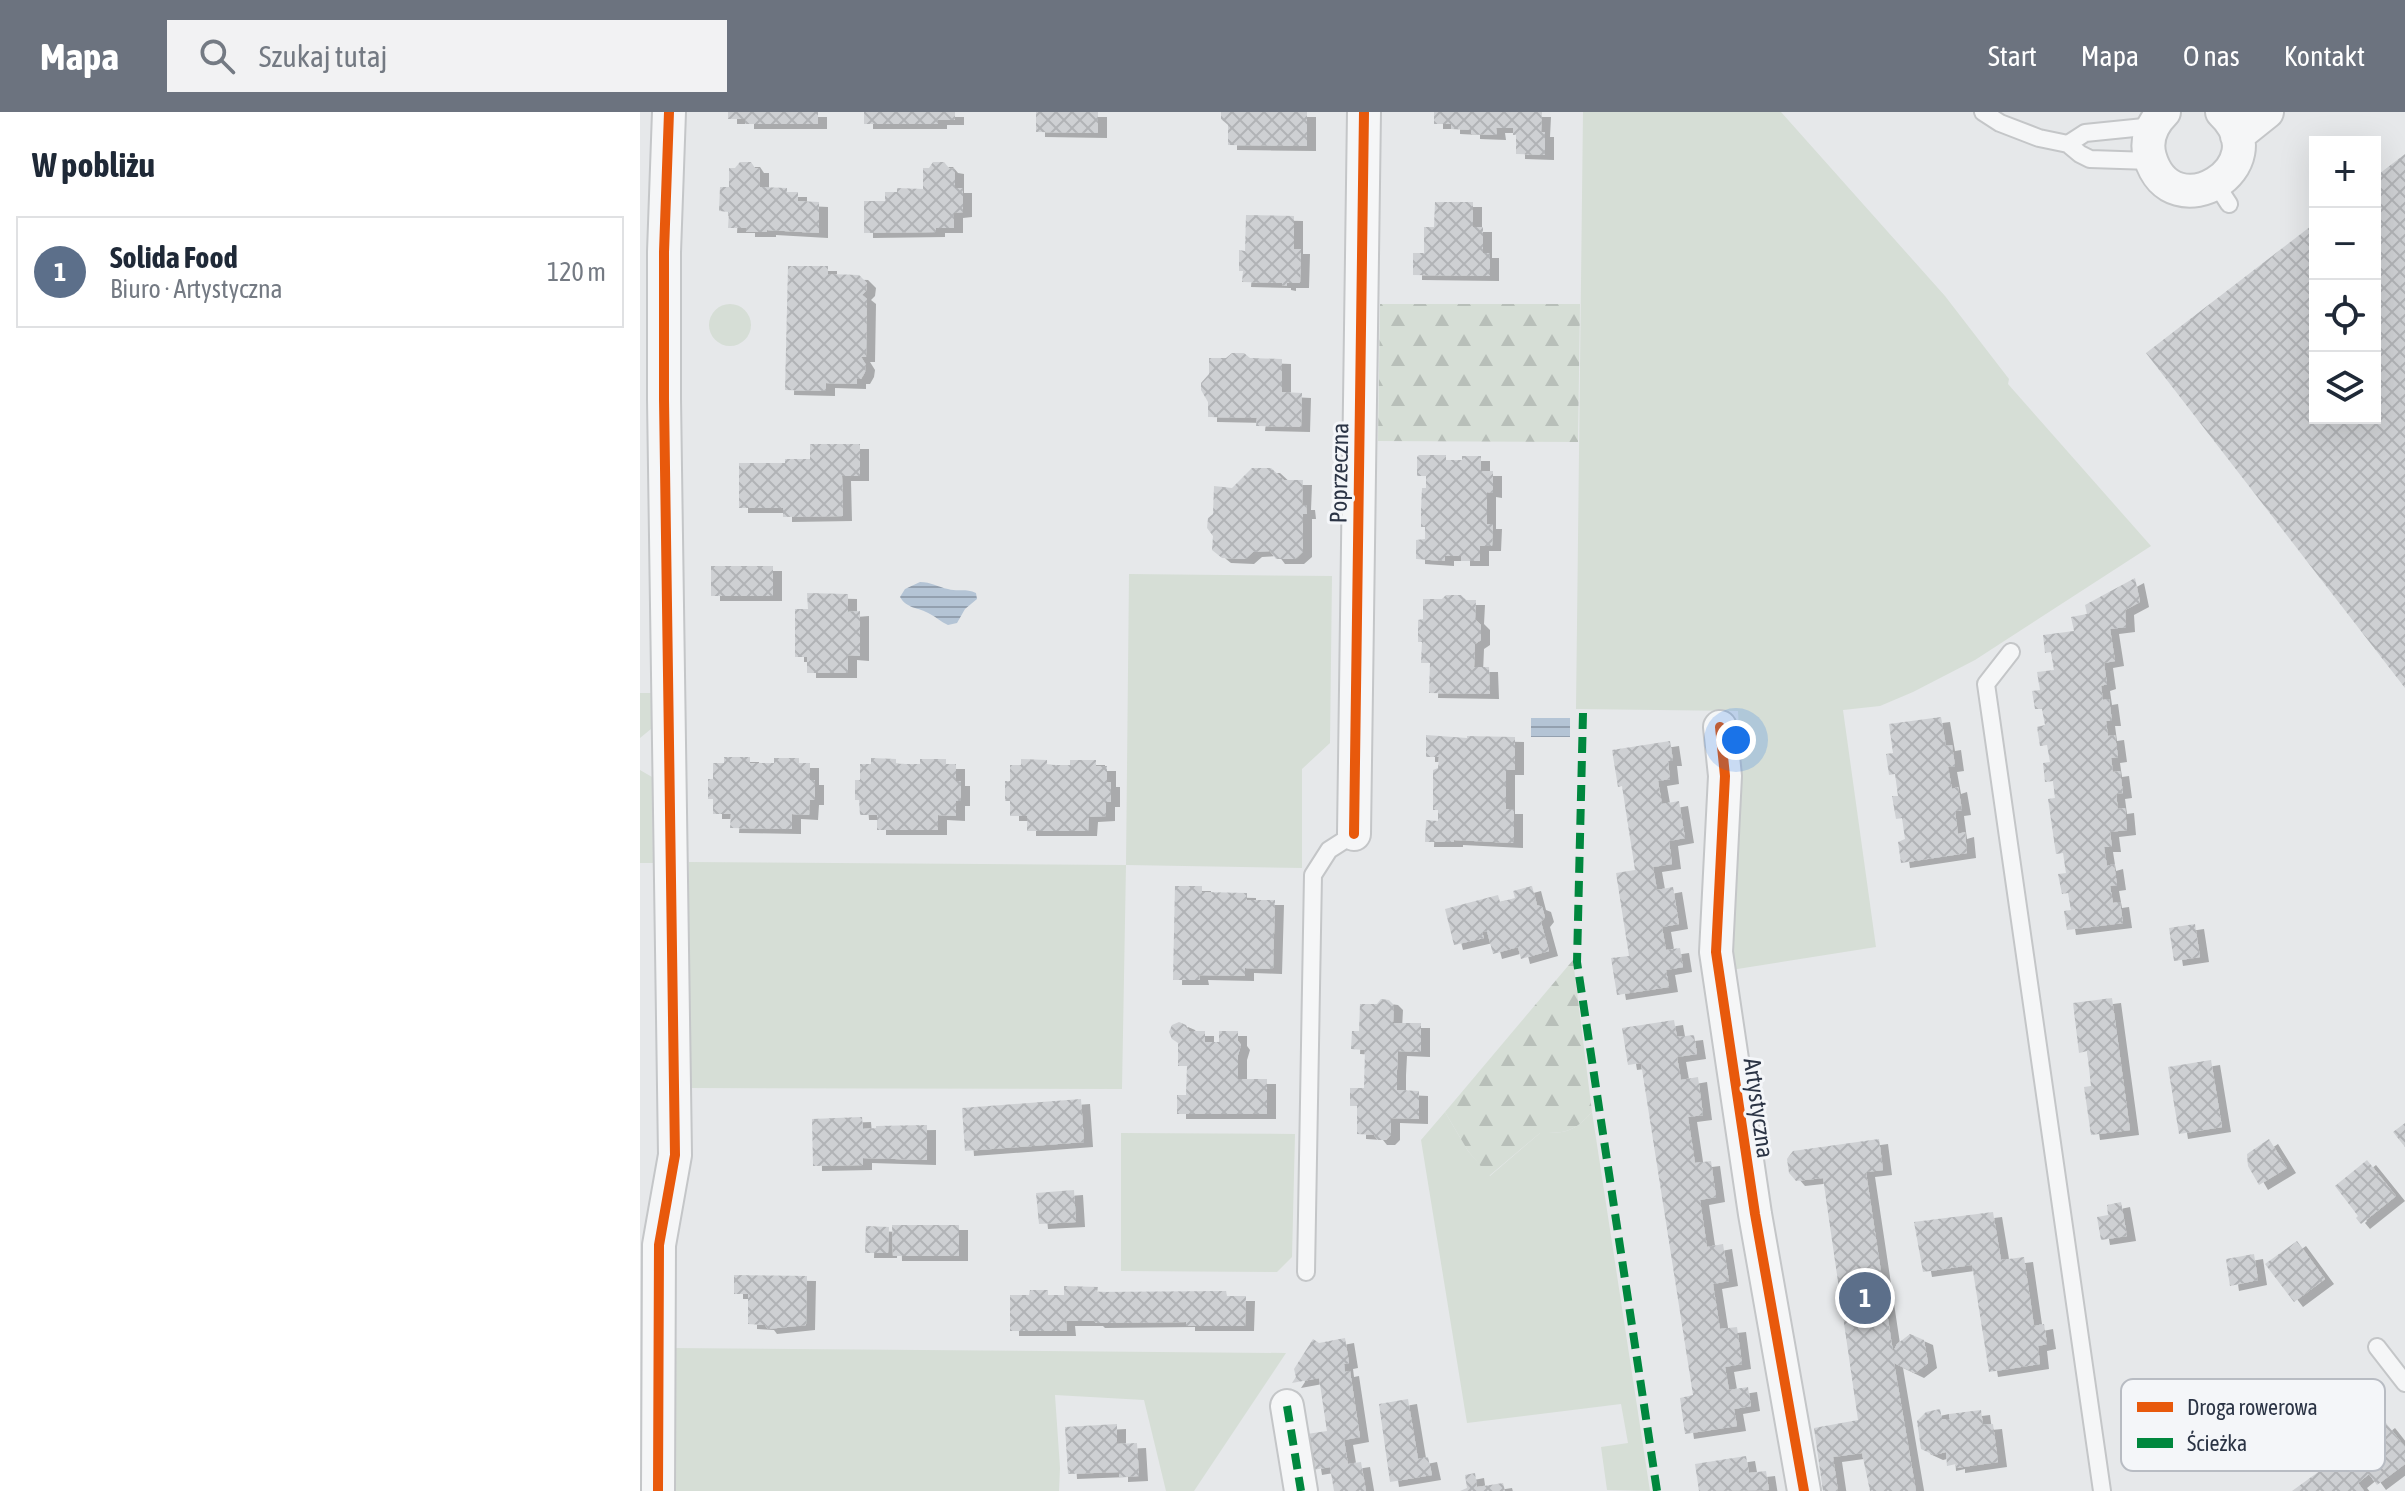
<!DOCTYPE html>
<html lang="pl">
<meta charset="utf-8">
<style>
body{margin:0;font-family:"Asap Condensed",sans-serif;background:#f2f2f3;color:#1f2937}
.controls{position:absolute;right:24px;top:24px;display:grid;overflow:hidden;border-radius:0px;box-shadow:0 8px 32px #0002}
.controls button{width:72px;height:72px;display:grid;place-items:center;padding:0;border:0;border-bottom:2px solid #e0e1e3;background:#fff;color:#1f2937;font:40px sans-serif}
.you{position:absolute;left:1096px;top:628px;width:28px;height:28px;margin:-20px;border:6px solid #fff;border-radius:50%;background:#1a73e8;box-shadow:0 0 0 12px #1a73e833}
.badge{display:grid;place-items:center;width:52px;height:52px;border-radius:50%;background:#6c737f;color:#fff;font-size:26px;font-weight:700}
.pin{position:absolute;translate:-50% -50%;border:4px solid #fff;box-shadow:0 2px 8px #0006}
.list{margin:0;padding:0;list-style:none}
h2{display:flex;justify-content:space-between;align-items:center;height:104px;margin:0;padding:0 32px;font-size:34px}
h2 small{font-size:26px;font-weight:400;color:#747a83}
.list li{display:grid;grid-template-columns:52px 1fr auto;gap:24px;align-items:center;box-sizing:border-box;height:112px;margin:0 16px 16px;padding:0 16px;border:2px solid #e0e1e3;border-radius:0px}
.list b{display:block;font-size:30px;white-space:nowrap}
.list p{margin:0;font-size:26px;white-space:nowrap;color:#747a83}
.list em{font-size:26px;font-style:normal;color:#747a83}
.icon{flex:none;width:44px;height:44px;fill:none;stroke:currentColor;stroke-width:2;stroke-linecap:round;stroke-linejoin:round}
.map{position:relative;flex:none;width:1765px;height:1379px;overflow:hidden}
header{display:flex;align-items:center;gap:48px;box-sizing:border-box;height:112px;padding:0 40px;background:#6c737f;color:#fff}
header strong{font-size:38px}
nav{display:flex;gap:44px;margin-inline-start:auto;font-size:28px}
.search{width:560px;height:72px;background:#f2f2f3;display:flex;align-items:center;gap:20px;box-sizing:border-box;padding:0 28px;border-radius:0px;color:#747a83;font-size:30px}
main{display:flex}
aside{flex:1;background:#fff}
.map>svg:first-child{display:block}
.green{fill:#d6ded6}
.forest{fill:url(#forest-firs)}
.water{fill:url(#water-rules)}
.building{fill:url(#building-cross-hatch);filter:url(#shadow)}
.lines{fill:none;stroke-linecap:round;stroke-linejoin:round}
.lane-casing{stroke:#c4c6c8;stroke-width:20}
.street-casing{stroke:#c4c6c8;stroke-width:36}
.lane{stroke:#f5f6f7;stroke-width:16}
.street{stroke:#f5f6f7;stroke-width:32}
.quiet{stroke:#00873e;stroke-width:8;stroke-dasharray:16 8;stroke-linecap:butt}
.cycleway-casing{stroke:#f4f6f9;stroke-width:15}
.cycleway{stroke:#e8590c;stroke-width:10}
.labels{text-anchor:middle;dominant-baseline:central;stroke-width:6;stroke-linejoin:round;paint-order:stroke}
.street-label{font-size:24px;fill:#2b3445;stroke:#f4f6f9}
.key{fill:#f4f6f9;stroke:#b8bcc3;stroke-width:2}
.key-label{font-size:22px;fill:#2b3445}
</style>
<header>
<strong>Mapa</strong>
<div class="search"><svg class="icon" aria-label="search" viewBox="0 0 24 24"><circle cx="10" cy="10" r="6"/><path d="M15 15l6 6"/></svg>Szukaj tutaj</div>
<nav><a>Start</a><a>Mapa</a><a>O nas</a><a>Kontakt</a></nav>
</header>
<main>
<aside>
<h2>W pobliżu<small></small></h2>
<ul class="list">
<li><span class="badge" style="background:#5c6f8a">1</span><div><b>Solida Food</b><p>Biuro · Artystyczna</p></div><em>120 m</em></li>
</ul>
</aside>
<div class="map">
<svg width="1765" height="1379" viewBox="0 0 1765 1379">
<defs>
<pattern id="forest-firs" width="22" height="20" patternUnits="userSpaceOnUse" patternTransform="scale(2)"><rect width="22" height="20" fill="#d6ded6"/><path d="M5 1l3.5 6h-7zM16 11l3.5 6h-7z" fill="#b8bfb9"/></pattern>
<pattern id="water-rules" width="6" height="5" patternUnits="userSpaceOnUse" patternTransform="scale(2)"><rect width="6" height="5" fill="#b4c4d5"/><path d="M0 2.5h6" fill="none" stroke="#93a0af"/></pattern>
<pattern id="building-cross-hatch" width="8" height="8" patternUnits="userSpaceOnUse" patternTransform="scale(2)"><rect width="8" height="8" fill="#ced0d3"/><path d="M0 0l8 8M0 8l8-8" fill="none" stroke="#b1b3b6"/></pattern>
<filter id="shadow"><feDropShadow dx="9" dy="5" stdDeviation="0" flood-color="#0004"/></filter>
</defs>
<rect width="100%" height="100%" fill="#e6e8ea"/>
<!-- green -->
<path class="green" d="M943,0H1141L1305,184L1369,267L1368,272L1511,434L1335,548L1273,580L1240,594L1203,598L1236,835L1091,858V786L1101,661L1098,599L936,597Z
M69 213a21 21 0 1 1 42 0a21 21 0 1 1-42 0Z
M489,462L692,464L690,631L662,657V756L486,753L482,977L49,976V750L486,753Z
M0,581H11V617L0,626Z
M0,658L12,665L13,751H0Z
M805,1000L828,1039L850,1064L900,1021C926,1021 934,1020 952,1000L1010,1379L967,1378L961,1335L988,1331L981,1292L827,1311L781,1028Z
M481,1021L655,1022L652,1145L637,1160L481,1159Z
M32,1236L646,1241L554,1379H526L504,1288L415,1283L420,1356L419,1379H32Z"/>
<!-- forest -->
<path class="forest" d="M740,192H940L938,330L738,329Z
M933,848L952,1000C934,1020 926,1021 900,1021L849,1064L828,1039L805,1000Z"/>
<!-- water -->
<path class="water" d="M280,470C291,470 298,475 308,477C318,480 326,476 336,481L337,487L325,497L317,511L308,513C301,510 296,505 290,502C278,495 267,497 260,485L265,477Z
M891,606H930V625H891Z"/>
<!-- building -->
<path class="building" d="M88,0H178V12H105V7H88Z
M224,0H315V8H298V12H224Z
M396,0H458V21L396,20Z
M581,0H667V34L588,33V13L581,7Z
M794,0H902L901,20H905V43L876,42V23H873V16H856L857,23L831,22V18L811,17V12H794Z
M1765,42V576L1506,241L1675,111V306H1735V65Z
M100,50H111L115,56H120V75L147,76V80H158V89L179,90V121L127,118V120H106V116H88L89,100L79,99L80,75H89V56H95Z
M293,50H304L309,56L315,57V76H323V100L314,101V116H296V120L224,121V89H245V80H257V76L283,77V56H289Z
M795,90H833V115H843V141H850V164L773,163V141H784V115H794Z
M606,103L654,104V137H661L660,171H647V174L642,173V171L602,170L603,159H599V138L605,139Z
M148,154H188V162L219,163L227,171L226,179L222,183L227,187L226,245H221L226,253L225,260L221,267H217V272L186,271V279L145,278Z
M592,241H604L610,246L642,247V280L662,281L661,315L616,314L617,306L568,305V290L561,278V271L569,262V246H586Z
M170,332H220V364H202L203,404L143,405V396H99V351H145V347H170Z
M779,343H806V348H822V344H841V359H853V381L847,380V412H853L852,434H840V449H821V444H805V449L776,447V428L785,427V415H781V398L782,376H786V364H777V345Z
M612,356H631L644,368H663L662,393H666L667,402H663V440L655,447H636L630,439L613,440L605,447L582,446L572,438L573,424L567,416L568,406L573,402L574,374L592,376Z
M71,454H133V484H71Z
M1495,466L1500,490L1485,498L1486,515L1470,517L1475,549L1464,551L1467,572L1461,574L1463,588L1469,587L1472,609H1466L1468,624L1475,623L1478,645L1471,646L1473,660L1480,659L1483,681L1476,682L1478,697L1485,696L1487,718L1470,720L1472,735H1464L1467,754L1474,752L1477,773L1470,774L1473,791L1480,790L1483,811L1427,818L1424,799L1431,798L1428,781L1422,782L1418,762L1426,761L1423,741L1416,742L1408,687L1415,686L1413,669L1405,670L1403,651L1410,650L1407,633L1400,634L1397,615L1405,613L1402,597H1395L1392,579L1400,578L1397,560L1414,558L1411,540L1405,541L1403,523L1434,519L1431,505L1447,502L1445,493Z
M167,481L208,482V500L220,499V544L208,543V561H167V545H155V497H168Z
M806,483H821L826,488H836L835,507L841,513V528L835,532L834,555H849L850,582L789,581L790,551H781L782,530H778V508L783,507V487H802Z
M1301,605L1306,634L1312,633L1315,654L1308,655L1312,677L1318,675L1322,698L1315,699L1318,722L1325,720L1327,741L1261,751L1258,730L1265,727L1262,706L1256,707L1252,684H1258L1255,662L1249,663L1246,642L1253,641L1249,612Z
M786,623L827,626V624L875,625V658H866V697H874V731L814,728V730H785L786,708L798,709V698H793V658L798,656L799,645H786Z
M1030,629L1033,649H1028L1030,667L1018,669L1022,692L1039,689L1045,726L1029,729L1032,752L1013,755L1017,778L1033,775L1039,812L1022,815L1026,838L1040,836L1043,855L1026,858L1029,875L977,883L971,846L989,844L976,761L995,758L982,674L978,675L972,638Z
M84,645H110V651H134V646H159V651H170V668H175V688H170L169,703L152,702V717L90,716L91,702H73V687H68V667H73V651H84Z
M231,646L256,647V652H280V647H306V652H316V669H321V689H316V704L298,703V718H237V703H220L219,688H215V668H220V652H231Z
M381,647L407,648V653H430V648H456V654H467V670H471V690H466V704L449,705L448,719H387V704H370V689H365V669H370V653H381Z
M535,774H562V780L607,781V788H635L633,857L605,856V864L559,863L560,868H533Z
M892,774L897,793L902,795L905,805L901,810L909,839L881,847L878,835L853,842L847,819L842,820L844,826L814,833L805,797L858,783L860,790L875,786L873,779Z
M1555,812L1560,845L1534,849L1529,816Z
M1472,886L1490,1018L1451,1023L1444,975L1451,974L1449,956L1447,939L1439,941L1433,891Z
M741,887L749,888L754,893L753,911H781V940L758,939L757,958V978L779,979V1007L751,1006V1023L746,1028H738L734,1023L717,1022V994H710V976H724L725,938L711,937L712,919H719L720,892H737Z
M1034,908L1037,925L1054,923L1057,942L1037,945L1041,968L1058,965L1063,1003L1048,1005L1055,1051L1071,1049L1076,1085L1060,1088L1067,1135L1083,1132L1089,1169L1073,1172L1080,1217L1097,1215L1102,1252L1085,1255L1089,1278L1108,1275L1111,1294L1094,1297L1097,1314L1045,1322L1040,1286L1053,1283L1001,951L988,953L982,916Z
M539,910L546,913L549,919H565V930H579V919H598V929L601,933L598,943V967H627V1002H537V983H546L547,954H538V931L532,927L529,920L532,913Z
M1571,948L1582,1015L1539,1022L1528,955Z
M441,987L444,1030L325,1039L322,996Z
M222,1005L223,1017L236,1016V1014L287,1013V1048L223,1046V1053L173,1054L172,1007Z
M1765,1011V1035L1753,1020Z
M1239,1027L1243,1058L1226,1060L1253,1240L1257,1232L1270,1222L1284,1228L1288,1251L1275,1261L1254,1251L1276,1379H1230L1222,1341L1193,1345L1198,1379H1183L1174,1316L1218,1308L1183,1066L1156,1069L1149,1061L1147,1047L1153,1039Z
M1629,1027L1647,1056L1619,1073L1608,1054L1607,1042Z
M1727,1048L1756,1084L1721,1112L1716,1106L1718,1104L1695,1074Z
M434,1078L436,1110L399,1112L396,1081Z
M1481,1090L1487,1124L1461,1128L1457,1105L1468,1103L1467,1093Z
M1353,1100L1361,1148L1384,1145L1394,1214L1404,1212L1407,1232L1398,1234L1400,1252L1349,1260L1332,1153L1283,1160L1274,1110Z
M252,1113H319V1144H253Z
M226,1114L249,1115L248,1141H225Z
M1657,1129L1685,1167L1654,1190L1625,1152Z
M1614,1142L1618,1168L1590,1174L1586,1147Z
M94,1163L167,1164L166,1213L128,1217L125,1213L108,1212V1182H94Z
M424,1174L458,1175L457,1180L586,1179L587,1184H606L605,1214H546V1210L456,1211L454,1209H426L427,1219H370V1183H389L390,1178H408V1183H424Z
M705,1226L709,1251L704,1252L705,1260L710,1259L720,1325L704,1328L708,1352L721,1350L726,1379H694L690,1355L673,1358L667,1322L687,1319L679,1266L652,1271L656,1265L654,1257L673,1227L679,1231Z
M768,1287L778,1347L788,1345L792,1363L750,1370L739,1292Z
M1300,1297L1302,1307H1310L1309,1302L1341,1298L1343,1313L1353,1312L1358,1350L1316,1356V1352L1307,1354L1306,1340L1294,1343L1281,1337L1277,1309L1286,1300Z
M1746,1311L1765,1335V1352L1737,1373L1729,1362L1718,1371L1724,1379H1652L1699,1345L1703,1343L1706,1347L1713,1341L1711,1338Z
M477,1312V1332L497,1331L499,1364L479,1365V1360L428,1362L425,1315Z
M1106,1344L1109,1361L1126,1359L1129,1378L1059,1379L1055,1352Z
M835,1361L837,1375L863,1371L865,1379H820L827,1376L825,1363Z"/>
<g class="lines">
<!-- lane casing -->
<g class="lane-casing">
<path id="lane" d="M1343,0L1360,11L1399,26L1428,32L1440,42L1450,47L1511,49
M1428,32L1445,21L1514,14
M1576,72L1589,92
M1371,540L1346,572L1462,1379
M666,1160L673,763L689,738L714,722
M1737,1235L1765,1271"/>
</g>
<!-- street casing -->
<g class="street-casing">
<path id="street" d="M1524,0C1512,12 1505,28 1510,45C1532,120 1640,54 1582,0
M1597,24L1627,0
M1080,615L1085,664L1076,840L1115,1102L1164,1379
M714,722L724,0
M647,1294L661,1379
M18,1379L19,1133L35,1043L24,287V140L29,0"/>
</g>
<!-- lane -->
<use href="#lane" class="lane"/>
<!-- street -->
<use href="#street" class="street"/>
<!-- quiet -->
<path class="quiet" d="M943,601L937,850L1017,1379
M647,1294L661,1379"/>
<!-- cycleway casing -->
<g class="cycleway-casing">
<path id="cycleway" d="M1080,615L1085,664L1076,840L1115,1102L1164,1379
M714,722L724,0
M18,1379L19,1133L35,1043L24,287V140L29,0"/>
</g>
<!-- cycleway -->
<use href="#cycleway" class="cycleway"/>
</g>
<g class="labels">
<!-- street labels -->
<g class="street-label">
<text transform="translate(699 361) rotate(-89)">Poprzeczna</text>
<text transform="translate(1119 996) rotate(82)">Artystyczna</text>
</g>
</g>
<!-- legend -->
<rect x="1481" y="1267" width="264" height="92" rx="12" class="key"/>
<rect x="1497" y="1290" width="36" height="10" fill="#e8590c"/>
<rect x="1497" y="1326" width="36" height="10" fill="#00873e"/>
<g class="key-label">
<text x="1547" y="1303">Droga rowerowa</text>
<text x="1547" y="1339">Ścieżka</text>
</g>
</svg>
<div class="controls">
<button>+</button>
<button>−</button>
<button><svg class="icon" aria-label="locate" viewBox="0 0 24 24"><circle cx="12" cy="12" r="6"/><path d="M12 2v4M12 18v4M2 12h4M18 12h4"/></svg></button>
<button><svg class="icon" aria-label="layers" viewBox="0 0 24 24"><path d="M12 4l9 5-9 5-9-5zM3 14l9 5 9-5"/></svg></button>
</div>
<div class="you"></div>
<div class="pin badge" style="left:1225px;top:1186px;background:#5c6f8a">1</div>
</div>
</main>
